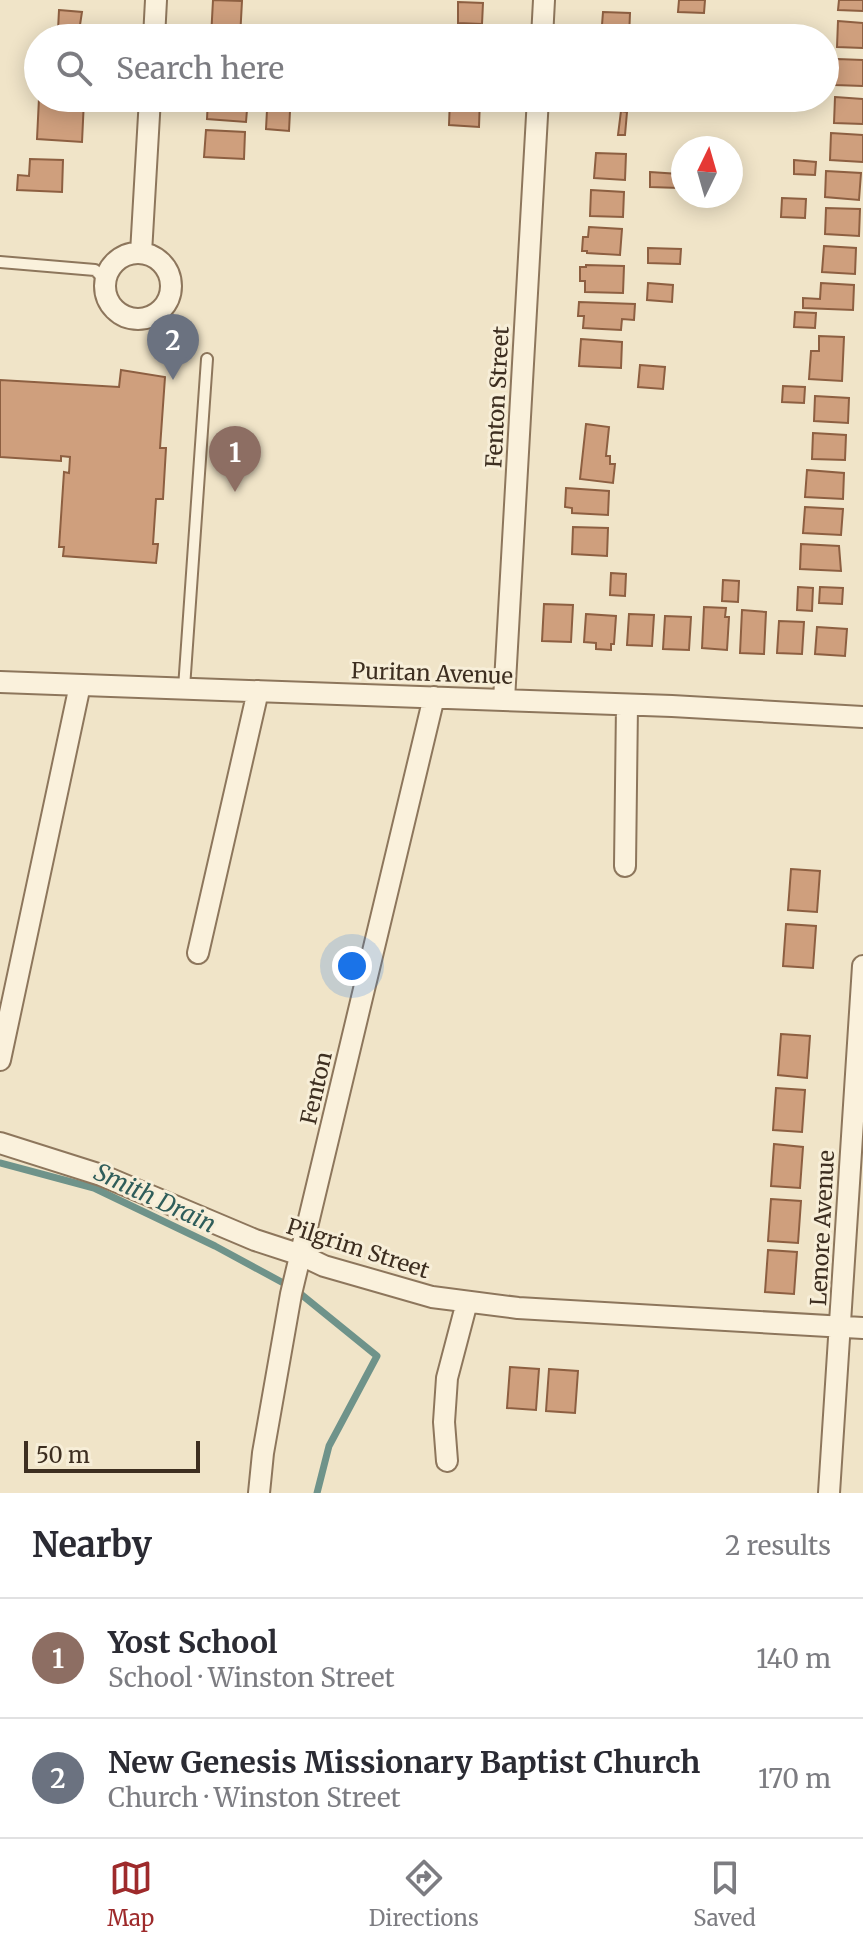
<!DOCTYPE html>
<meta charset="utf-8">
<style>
body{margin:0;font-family:Merriweather,serif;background:#f2f2f3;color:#2b2b33}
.compass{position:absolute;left:671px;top:136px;width:72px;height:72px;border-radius:50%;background:#fff;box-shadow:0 4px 20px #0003;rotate:5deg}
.scale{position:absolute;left:24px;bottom:20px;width:176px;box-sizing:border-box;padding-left:8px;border:4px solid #3d2e20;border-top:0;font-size:22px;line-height:28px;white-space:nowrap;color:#3d2e20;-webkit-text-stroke:6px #f7eed8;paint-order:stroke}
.you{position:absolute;left:352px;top:966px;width:28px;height:28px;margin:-20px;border:6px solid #fff;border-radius:50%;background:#1a73e8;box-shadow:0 0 0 12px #1a73e833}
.badge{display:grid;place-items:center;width:52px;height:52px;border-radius:50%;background:#9e2a2b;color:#fff;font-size:26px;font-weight:700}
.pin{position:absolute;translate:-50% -66px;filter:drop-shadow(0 2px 4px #0008)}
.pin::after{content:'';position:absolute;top:42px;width:28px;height:24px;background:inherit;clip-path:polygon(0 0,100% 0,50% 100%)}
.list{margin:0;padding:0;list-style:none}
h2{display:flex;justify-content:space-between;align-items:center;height:104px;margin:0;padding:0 32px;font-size:34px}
h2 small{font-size:26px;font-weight:400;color:#7c7c81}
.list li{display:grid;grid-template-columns:52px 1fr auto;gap:24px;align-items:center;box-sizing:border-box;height:120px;padding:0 32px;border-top:2px solid #e1e1e2}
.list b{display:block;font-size:30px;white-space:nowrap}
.list p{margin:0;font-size:26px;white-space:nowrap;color:#7c7c81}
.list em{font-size:26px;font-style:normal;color:#7c7c81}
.icon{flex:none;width:44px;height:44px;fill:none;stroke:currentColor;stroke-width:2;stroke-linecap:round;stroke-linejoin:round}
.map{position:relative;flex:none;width:863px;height:1493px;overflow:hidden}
.search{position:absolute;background:#fff;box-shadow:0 4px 20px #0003;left:24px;right:24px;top:24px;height:88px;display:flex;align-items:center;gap:20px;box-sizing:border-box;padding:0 28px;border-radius:44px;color:#7c7c81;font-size:30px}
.sheet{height:344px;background:#fff}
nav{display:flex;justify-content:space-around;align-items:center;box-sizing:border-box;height:112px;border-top:2px solid #e1e1e2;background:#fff;font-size:22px;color:#7c7c81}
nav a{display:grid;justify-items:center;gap:4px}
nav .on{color:#9e2a2b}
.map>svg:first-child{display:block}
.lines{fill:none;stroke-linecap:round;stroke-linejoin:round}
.stream{stroke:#6f938a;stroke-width:7}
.building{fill:#cf9f7d;stroke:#8d5f41;stroke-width:2}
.service-casing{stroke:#8d765c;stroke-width:14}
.minor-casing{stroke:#8d765c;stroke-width:24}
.service{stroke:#faf1dc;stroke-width:10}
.minor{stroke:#faf1dc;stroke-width:20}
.labels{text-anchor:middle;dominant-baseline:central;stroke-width:6;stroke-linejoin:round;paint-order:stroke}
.street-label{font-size:22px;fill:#3d2e20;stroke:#f7eed8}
.water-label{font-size:24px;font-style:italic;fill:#2f5d5a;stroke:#f7eed8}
</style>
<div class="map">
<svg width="863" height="1493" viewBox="0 0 863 1493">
<rect width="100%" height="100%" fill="#f0e4c8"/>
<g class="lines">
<!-- stream -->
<path class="stream" d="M0,1163L94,1188L215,1246L287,1285
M297,1291L377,1356L329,1446L317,1493"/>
</g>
<!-- building -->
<path class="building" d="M213,0L242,1L240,38H211Z
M679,0H705L704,13L678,12Z
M839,0H863V11L838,10Z
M458,2L483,3L482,24L458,23Z
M59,10L82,12L78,38H51V29L58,30Z
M603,12L630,13L629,38H601Z
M838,21L863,23V48L837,47Z
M271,30L298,32V38H271Z
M837,59L863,60V86L835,85Z
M835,97L863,99V124L834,123Z
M39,98L84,100L82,142L37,139Z
M208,98H248L246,122L207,119Z
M450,98H480L479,127L449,125Z
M656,98H681L680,105L656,104Z
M267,110L290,111L289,131L266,129Z
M621,111L627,112L625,135H618Z
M206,130L245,132L244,159L204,157Z
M831,133L863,135V162L830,160Z
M596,153L626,154L625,180L594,178Z
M30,159L63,160L62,192L17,190L18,175L29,176Z
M794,160L816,162L815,175L794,174Z
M826,171L861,173L859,200L825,197Z
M650,172L679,174V188L650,187Z
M591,190L624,192L623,217L590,216Z
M782,198L806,199L805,218L781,217Z
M826,208L860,209L859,236L825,234Z
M589,227L622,229L620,255L587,253V251H582L583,237H588Z
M824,246L856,248L855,274L822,272Z
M648,248L681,249L680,264L648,263Z
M586,265L624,266L623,293L585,292V281H580V267H586Z
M648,283L673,285L672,302L647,300Z
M821,283L854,285L853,310L803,308V298L820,299Z
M579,302L635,304L634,320L622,319L621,330L583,328L584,316H578Z
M795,312L816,313L815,328L794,327Z
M819,336L844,337L842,381L809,379L811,351H819Z
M581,339L622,342L621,368L579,366Z
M640,365L665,367L663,389L638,387Z
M121,370L165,377L160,448H166L163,499H156L153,544H158L156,563L63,556L64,547H59L64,472L69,473L70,457L61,456V461L0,457V380L119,387Z
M783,386L805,387L804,403L782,402Z
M815,396L849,398L848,423L814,421Z
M586,424L609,427L606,456H610V464H615L613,483L580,479Z
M813,433L846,435L845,460L812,459Z
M807,470L844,473L843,499L805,497Z
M566,488L609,491L608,515L572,513V508L565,507Z
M805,507L843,509L841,535L803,533Z
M573,527L608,528L607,556L572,554Z
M801,544L839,546L841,571L800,569Z
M611,573L626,574L625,596L610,595Z
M723,580L739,581L738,602L722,601Z
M798,587L813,588L812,611L797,610Z
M820,587L843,588L842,604L819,603Z
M544,604L573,605L571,642L542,641Z
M704,607L726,608L725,617H729L727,650L702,648Z
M742,610L766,612L764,654L740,653Z
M586,614L616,616L614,644H611V650L596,649V643L584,642Z
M629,614L654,615L652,646L627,645Z
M665,616L691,617L689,650L663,649Z
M779,621L804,622L802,654L777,653Z
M817,627L847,629L845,656L815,654Z
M791,869L820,871L817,912L788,910Z
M786,924L816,926L813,968L783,966Z
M781,1034L810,1036L807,1078L778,1075Z
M776,1088L805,1090L802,1132L773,1130Z
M774,1144L803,1147L800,1188L771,1186Z
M771,1199L801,1201L798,1243L768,1241Z
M768,1250L797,1252L794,1294L765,1292Z
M510,1367L539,1369L536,1410L507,1408Z
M549,1369L578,1371L575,1413L546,1411Z"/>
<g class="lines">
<!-- service casing -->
<g class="service-casing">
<path id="service" d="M0,262L95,270L105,280
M184,688L207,359"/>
</g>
<!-- minor casing -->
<g class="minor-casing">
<path id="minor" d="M154,38L156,0
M542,38L544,0
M105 286a33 33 0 1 1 66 0a33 33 0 1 1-66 0Z
M141,253L150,98
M0,682L672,706L863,717
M504,700L538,98
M625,866L627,705
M198,953L258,691
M0,1060L80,685
M0,1143L101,1175L255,1240L301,1255L324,1266L432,1297L518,1308L863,1328
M447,1461L444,1422L447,1378L467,1302
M259,1493L263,1453L291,1294L434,697
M829,1493L863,966"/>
</g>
<!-- service -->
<use href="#service" class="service"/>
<!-- minor -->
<use href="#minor" class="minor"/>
</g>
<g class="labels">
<!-- street labels -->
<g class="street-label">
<text transform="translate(497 397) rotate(-87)">Fenton Street</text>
<text transform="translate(432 673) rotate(2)">Puritan Avenue</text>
<text transform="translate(316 1088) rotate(-77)">Fenton</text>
<text transform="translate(822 1228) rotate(-87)">Lenore Avenue</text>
<text transform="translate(358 1248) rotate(18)">Pilgrim Street</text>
</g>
<!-- water labels -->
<g class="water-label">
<text transform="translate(155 1198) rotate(25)">Smith Drain</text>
</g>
</g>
</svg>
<svg class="compass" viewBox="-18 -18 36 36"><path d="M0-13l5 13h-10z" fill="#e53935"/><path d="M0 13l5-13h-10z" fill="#7c7c81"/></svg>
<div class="scale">50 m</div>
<div class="you"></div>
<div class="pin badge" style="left:235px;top:492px;background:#8d6e63">1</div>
<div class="pin badge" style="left:173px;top:380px;background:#6b7280">2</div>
<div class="search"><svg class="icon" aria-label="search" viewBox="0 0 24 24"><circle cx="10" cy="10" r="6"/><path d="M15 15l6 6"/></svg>Search here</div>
</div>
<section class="sheet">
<h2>Nearby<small>2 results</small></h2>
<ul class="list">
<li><span class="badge" style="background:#8d6e63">1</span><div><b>Yost School</b><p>School · Winston Street</p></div><em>140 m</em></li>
<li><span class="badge" style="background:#6b7280">2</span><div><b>New Genesis Missionary Baptist Church</b><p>Church · Winston Street</p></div><em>170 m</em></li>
</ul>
</section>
<nav>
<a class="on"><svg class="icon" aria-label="map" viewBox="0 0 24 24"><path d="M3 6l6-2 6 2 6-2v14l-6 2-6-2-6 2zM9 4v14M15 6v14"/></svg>Map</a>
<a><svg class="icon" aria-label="directions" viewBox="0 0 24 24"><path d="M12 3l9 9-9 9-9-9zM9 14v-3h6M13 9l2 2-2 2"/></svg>Directions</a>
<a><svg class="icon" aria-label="saved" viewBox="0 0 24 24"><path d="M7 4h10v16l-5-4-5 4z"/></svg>Saved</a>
</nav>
